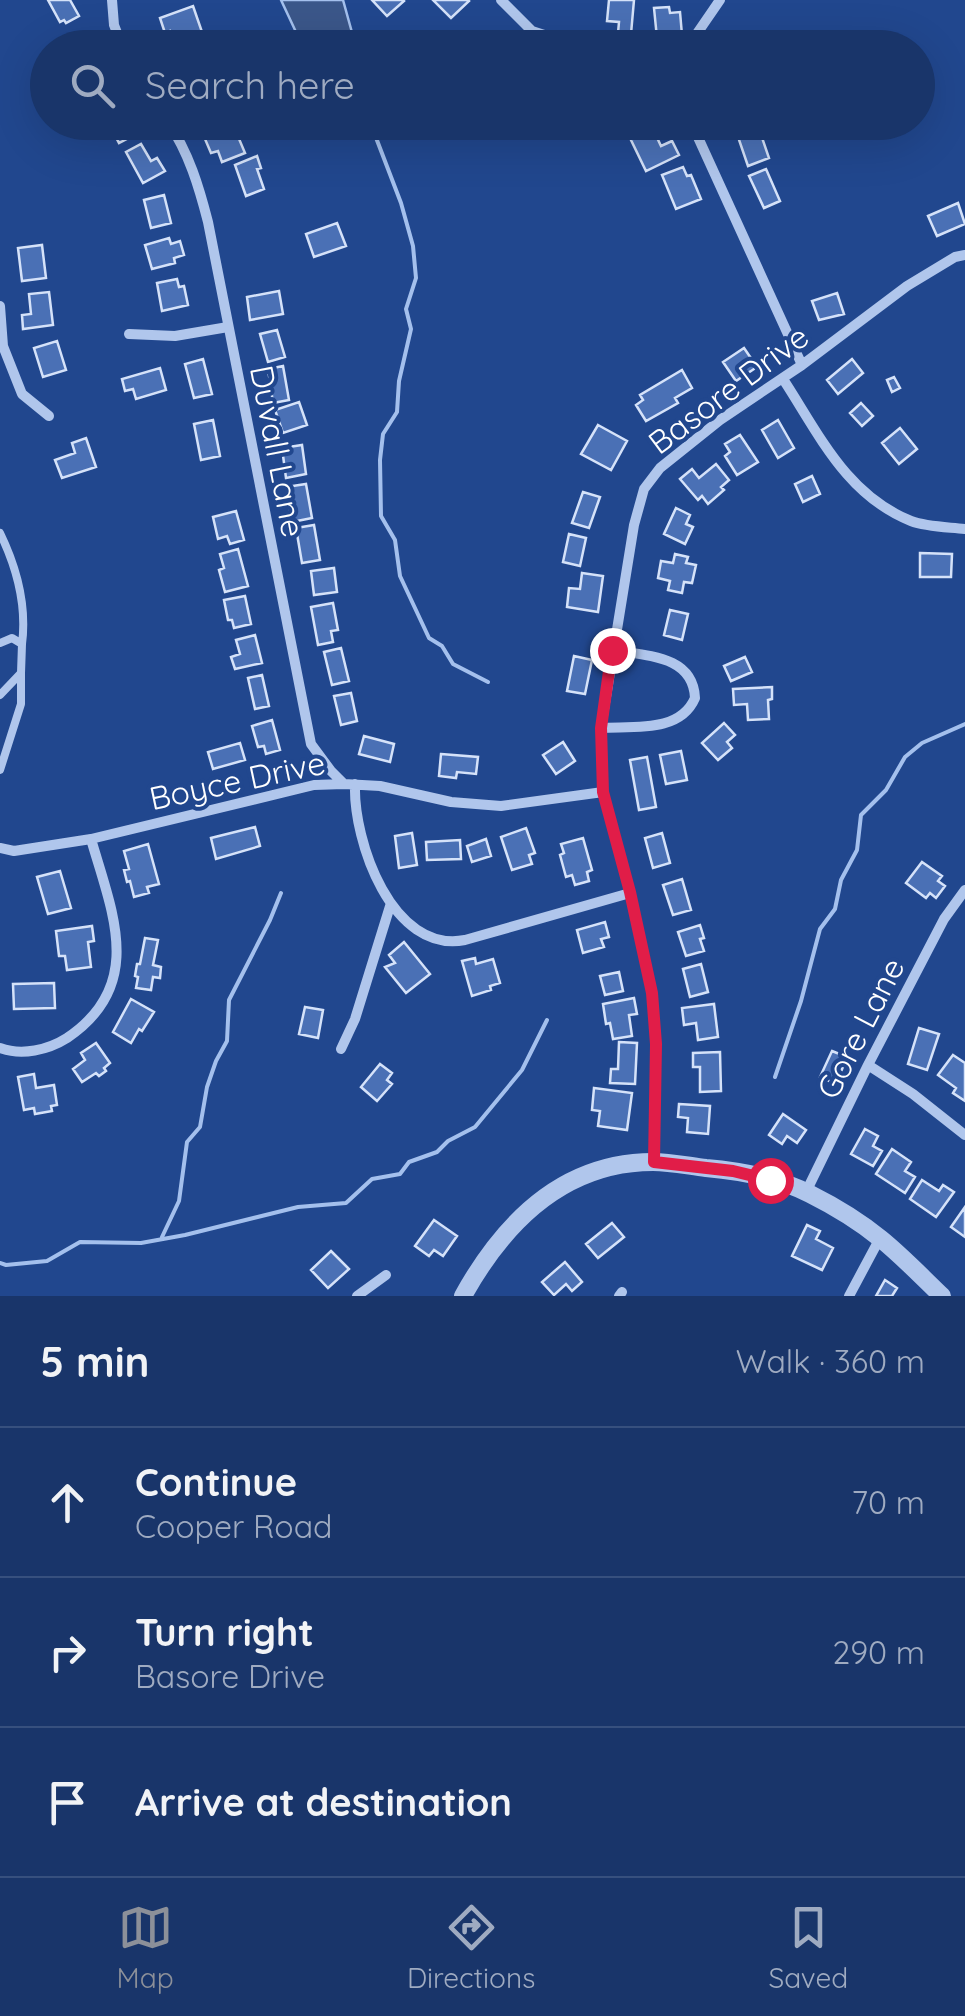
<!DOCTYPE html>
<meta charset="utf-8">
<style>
body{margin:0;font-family:Quicksand,sans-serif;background:#264072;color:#f1f3f6}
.stop{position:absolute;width:30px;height:30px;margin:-22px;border:8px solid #e11d48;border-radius:50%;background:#fff}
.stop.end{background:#e11d48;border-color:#fff;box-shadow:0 2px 10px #0008}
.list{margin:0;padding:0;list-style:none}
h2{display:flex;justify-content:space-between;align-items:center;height:130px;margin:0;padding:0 40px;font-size:42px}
h2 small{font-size:32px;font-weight:400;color:#9fabc1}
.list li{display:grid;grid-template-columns:65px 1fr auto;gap:30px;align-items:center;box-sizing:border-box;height:150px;padding:0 40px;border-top:2px solid #37507e}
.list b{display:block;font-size:38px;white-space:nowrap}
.list p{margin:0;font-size:32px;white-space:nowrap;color:#9fabc1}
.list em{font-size:32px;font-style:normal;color:#9fabc1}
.icon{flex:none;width:55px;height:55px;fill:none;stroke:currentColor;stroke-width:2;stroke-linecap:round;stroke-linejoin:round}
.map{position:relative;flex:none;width:965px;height:1296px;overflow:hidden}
.search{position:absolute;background:#19356a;box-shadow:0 10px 40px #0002;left:30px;right:30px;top:30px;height:110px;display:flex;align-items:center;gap:25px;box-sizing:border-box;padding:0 35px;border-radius:55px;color:#9fabc1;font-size:38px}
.sheet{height:580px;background:#19356a}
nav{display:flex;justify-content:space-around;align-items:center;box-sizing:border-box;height:140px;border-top:2px solid #37507e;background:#19356a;font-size:28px;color:#9fabc1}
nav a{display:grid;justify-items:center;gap:5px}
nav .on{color:#8c9099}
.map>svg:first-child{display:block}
.water{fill:#3b578a;stroke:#a4c0ed;stroke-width:2.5}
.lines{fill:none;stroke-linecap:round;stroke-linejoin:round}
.stream{stroke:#a4c0ed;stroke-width:4}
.building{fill:#4a70b5;stroke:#d5e2f9;stroke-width:2.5}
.service{stroke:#b0c6ec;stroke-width:8}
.minor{stroke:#b0c6ec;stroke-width:10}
.tertiary{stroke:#b0c6ec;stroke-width:18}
.route{stroke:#e11d48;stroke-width:12}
.labels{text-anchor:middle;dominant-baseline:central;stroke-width:8;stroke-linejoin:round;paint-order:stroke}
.street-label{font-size:32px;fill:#fff;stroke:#21478e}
</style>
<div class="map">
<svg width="965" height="1296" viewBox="0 0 965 1296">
<rect width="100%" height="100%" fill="#21478e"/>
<!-- water -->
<path class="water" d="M281,0H343L356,47H303Z"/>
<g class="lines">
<!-- stream -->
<path class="stream" d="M370,122L401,203L413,246L416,278L406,309L411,329L399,381L397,412L383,434L380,460L381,516L395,540L400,576L429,638L442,646L453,664L488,682
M775,1077L801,1001L820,929L835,909L841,880L857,850L861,815L886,790L905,757L922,743L965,724
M162,1237L179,1201L187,1142L200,1127L207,1087L216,1061L227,1041L229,1000L270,920L281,893
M0,1263L6,1265L47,1261L80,1242L141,1243L185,1235L298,1207L346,1203L372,1179L400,1174L409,1162L437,1152L448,1141L475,1127L522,1070L547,1020"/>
</g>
<!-- building -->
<path class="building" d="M48,0H70L79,16L66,23L64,20L60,22Z
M372,0H403L404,1L387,16Z
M433,0H468L469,1L451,18Z
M609,0H634L631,34L618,33L619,22L607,21Z
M193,6L202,32L174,42L170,31L165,33L160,18Z
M669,7L670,13L680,12L682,35L657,38L654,8Z
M460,34L471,47L445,48Z
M89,37L94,48H68Z
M108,122H127L129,125L134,122L140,132L119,143Z
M757,123L769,158L748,166L736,131Z
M234,127L245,153L222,162L218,151L211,153L205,139Z
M653,129L661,146L672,141L679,155L646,171L631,140Z
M141,144L151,161L157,158L165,171L143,183L126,152Z
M257,156L261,168L257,169L264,189L246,196L235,165Z
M683,167L687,176L691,175L701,199L676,209L662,175Z
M766,169L780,201L764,208L749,176Z
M164,195L171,223L151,228L144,200Z
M958,203L965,224L937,236L928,216Z
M337,223L346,246L314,257L306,234Z
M169,238L171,244L180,241L184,255L174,258L175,263L152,269L145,245Z
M42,245L46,278L22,281L18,248Z
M177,279L179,287L184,286L188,305L162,311L157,283Z
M279,291L283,314L250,320L247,297Z
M49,292L53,325L23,329L22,315L31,314L29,294Z
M837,293L844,314L819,320L812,301Z
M277,330L285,357L268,362L260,334Z
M57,341L66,370L43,377L34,348Z
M744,348L757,367L736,381L723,362Z
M203,359L212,394L194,398L185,364Z
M852,359L863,373L838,394L827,380Z
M283,366L289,400L273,403L268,369Z
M160,368L166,390L136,399L133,389L125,391L122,379Z
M682,370L692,388L675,398L678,403L646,421L636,405L643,400L640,395Z
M894,377L900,388L892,392L887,380Z
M299,402L307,425L283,433L275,410Z
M861,403L873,416L862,426L850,413Z
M213,420L220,456L201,460L194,424Z
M778,420L794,448L778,458L762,430Z
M598,425L627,441L611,470L581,454Z
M900,428L917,449L899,464L882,443Z
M740,435L758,462L737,475L725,456L730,452L725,444Z
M86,438L96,467L62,478L55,460L75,453L72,443Z
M302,445L306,474L286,478L282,448Z
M716,464L729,480L721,487L724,490L708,504L702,496L698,500L680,479L692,469L699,478Z
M812,476L820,494L803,502L795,484Z
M306,484L312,518L292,522L286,487Z
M583,492L600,497L589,528L572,523Z
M676,508L690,515L686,524L693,527L685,544L664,534Z
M236,511L244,540L230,544L227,536L218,539L213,517Z
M314,525L320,560L302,563L296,528Z
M569,534L586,538L580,566L563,562Z
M238,549L248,586L225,592L219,570L224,568L220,554Z
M920,553L952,554L951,577H920Z
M675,554L688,557L686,563L696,565L692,583L684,582L682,593L668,590L670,581L658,578L661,561L673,563Z
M334,568L337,592L314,595L311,571Z
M582,573L603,576L598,612L567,607L569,588L580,589Z
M245,596L251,624L234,628L232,620H228L224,600Z
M333,603L338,630L331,631L333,642L318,645L311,607Z
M670,610L688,614L682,640L664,635Z
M255,635L262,663L235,669L231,657L240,654L236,640Z
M341,648L349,681L332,685L324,652Z
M574,656L592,660L585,694L567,691Z
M745,657L752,672L731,681L724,666Z
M262,675L269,706L255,709L248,678Z
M772,687V699L768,700L769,719L748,720L747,704L734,705L733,689Z
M351,693L357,721L341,725L334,696Z
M272,720L280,750L266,754L264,746L258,747L252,726Z
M724,723L735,735L727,742L732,748L718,760L702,743Z
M364,736L394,744L390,762L359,754Z
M563,742L575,761L556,774L543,755Z
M240,743L245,760L213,769L208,752Z
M681,751L687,780L666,784L660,755Z
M441,754L478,757L476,774L457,772L456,778L439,776Z
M647,757L656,807L639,810L630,760Z
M255,827L260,846L216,859L211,838Z
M526,828L535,853L529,855L532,864L512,870L501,837Z
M412,833L417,865L399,868L395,836Z
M662,833L670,863L653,868L645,838Z
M583,838L592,870L587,872L589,881L575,885L572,875L566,877L560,855L564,853L561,844Z
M486,839L491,856L472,862L467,846Z
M460,840L461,859L427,860L426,842Z
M148,844L159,884L147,887L149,893L134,897L130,881L127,882L124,870L129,869L124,851Z
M922,862L942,876L938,881L945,886L936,898L930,893L926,898L906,883Z
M60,871L71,908L48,914L37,877Z
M682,879L691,910L673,915L663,885Z
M605,922L609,937L601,939L604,947L583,953L577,930Z
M700,925L704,938L700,939L704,951L686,956L678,932Z
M92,926L94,941L88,942L91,967L67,970L65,956H59L56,931Z
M145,938L158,940L153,965L161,967L160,978L153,977L151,990L136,988L138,977L135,976L137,964H140Z
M404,942L430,974L406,993L385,967L395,963L389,955Z
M475,958L476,964L493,959L500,983L490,986L491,990L472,996L462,961Z
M701,964L708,992L690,997L683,969Z
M619,972L623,991L605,995L600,976Z
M54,983L55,1008L14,1009L13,984Z
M634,998L637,1014L629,1015L632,1036L613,1039L610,1023L606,1024L603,1004Z
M131,999L154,1012L142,1031L139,1029L131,1043L113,1032Z
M714,1004L718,1037L698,1040L696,1023L684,1025L682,1008Z
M305,1007L323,1010L318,1038L299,1034Z
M919,1028L939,1034L927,1070L908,1064Z
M619,1042L637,1043L635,1084L610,1083L611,1069H618Z
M96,1043L110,1063L104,1068L106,1071L99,1076L96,1073L82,1082L73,1069L85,1060L81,1053Z
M832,1051L847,1057L836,1084L820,1077Z
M720,1052L721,1091L700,1092V1067H693V1053Z
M953,1055L965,1063V1101L953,1093L956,1088L938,1075Z
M380,1064L392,1073L387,1080L392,1084L377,1101L361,1087Z
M34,1074L36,1088L54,1085L57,1105L51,1106L52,1111L35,1114L34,1108L24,1110L18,1077Z
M594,1088L632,1093L627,1130L598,1126L600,1111L592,1110Z
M679,1104L710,1106L708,1134L687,1132L688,1118L678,1117Z
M783,1114L806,1130L797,1143L787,1136L782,1144L769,1135Z
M865,1129L878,1136L873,1146L882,1151L873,1166L851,1154Z
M892,1149L911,1162L905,1171L915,1177L905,1193L876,1174Z
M922,1180L939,1191L943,1185L954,1192L936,1217L910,1199Z
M965,1207V1237L951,1227Z
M434,1220L457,1236L443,1256L434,1250L429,1256L415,1246Z
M612,1223L624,1237L598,1258L586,1244Z
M807,1225L820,1231L816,1239L833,1248L822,1270L792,1256Z
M331,1251L349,1269L328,1288L311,1270Z
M565,1262L582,1282L572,1291L566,1284L554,1295L542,1282Z
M885,1280L897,1288L892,1296H876Z"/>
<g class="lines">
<!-- service -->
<path class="service" d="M0,533C17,568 27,605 22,644
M0,643L12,638L22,644L21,673
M0,695L21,673V704L0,770"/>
<!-- minor -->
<path class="minor" d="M112,0L114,25L123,48
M501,0L532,31L566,42L601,48
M687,48L720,0
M168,122C189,153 199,187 208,222L311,744L331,771L344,784
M691,122L802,365
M0,306L3,346L22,394L49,416
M129,334L175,336L228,327
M783,379C819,434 846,495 911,521C927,527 948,527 965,529
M601,728C634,726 680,733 695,698C693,655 646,656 612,650
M355,784C353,841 392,954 465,940L630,893
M0,848L14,851L91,839L314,785L344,784L380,786L451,802L501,806L603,792
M0,1048C22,1056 48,1050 67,1038C146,985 112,912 91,839
M341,1049L355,1019L391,903
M868,1065L913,1094L965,1135
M654,1162L656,1044L652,993L630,893L603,792L601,728L634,525L644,489L660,468L720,420L802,365L907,286L955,257L965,255
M806,1192L868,1065L944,919L965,890
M357,1296L386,1275
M619,1296L622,1292
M849,1296L880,1238"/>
<!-- tertiary -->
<path class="tertiary" d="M463,1296C504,1222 563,1162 653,1162C670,1162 689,1166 706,1168C740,1171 779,1178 810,1194C834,1206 859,1221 881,1239C902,1256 922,1277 942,1296"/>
</g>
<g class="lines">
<!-- route -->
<path class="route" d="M612,650L601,728L603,792L630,892L652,993L656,1044L654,1162L733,1171L770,1180"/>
</g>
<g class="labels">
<!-- street labels -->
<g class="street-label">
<text transform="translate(728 389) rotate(-37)">Basore Drive</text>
<text transform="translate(278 451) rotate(79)">Duvall Lane</text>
<text transform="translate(237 780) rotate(-12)">Boyce Drive</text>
<text transform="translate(860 1028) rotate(-63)">Gore Lane</text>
</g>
</g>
</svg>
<div class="stop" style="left:770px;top:1180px"></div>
<div class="stop end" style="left:612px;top:650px"></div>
<div class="search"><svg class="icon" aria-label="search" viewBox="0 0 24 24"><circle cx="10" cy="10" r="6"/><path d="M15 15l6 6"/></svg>Search here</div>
</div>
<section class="sheet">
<h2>5 min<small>Walk · 360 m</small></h2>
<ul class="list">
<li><svg class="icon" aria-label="ahead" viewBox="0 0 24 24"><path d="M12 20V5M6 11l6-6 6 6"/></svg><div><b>Continue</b><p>Cooper Road</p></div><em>70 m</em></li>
<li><svg class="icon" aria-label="right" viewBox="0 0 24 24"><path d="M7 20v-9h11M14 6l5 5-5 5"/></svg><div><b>Turn right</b><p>Basore Drive</p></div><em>290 m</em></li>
<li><svg class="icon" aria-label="arrive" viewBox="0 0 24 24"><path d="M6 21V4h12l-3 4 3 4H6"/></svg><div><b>Arrive at destination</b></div></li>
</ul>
</section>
<nav>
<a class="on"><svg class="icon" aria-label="map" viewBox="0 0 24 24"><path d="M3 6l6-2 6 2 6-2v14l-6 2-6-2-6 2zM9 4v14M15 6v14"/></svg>Map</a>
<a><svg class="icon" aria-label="directions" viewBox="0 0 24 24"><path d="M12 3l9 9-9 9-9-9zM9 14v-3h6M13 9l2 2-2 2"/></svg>Directions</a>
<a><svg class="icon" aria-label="saved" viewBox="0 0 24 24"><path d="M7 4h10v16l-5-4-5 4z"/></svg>Saved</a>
</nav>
